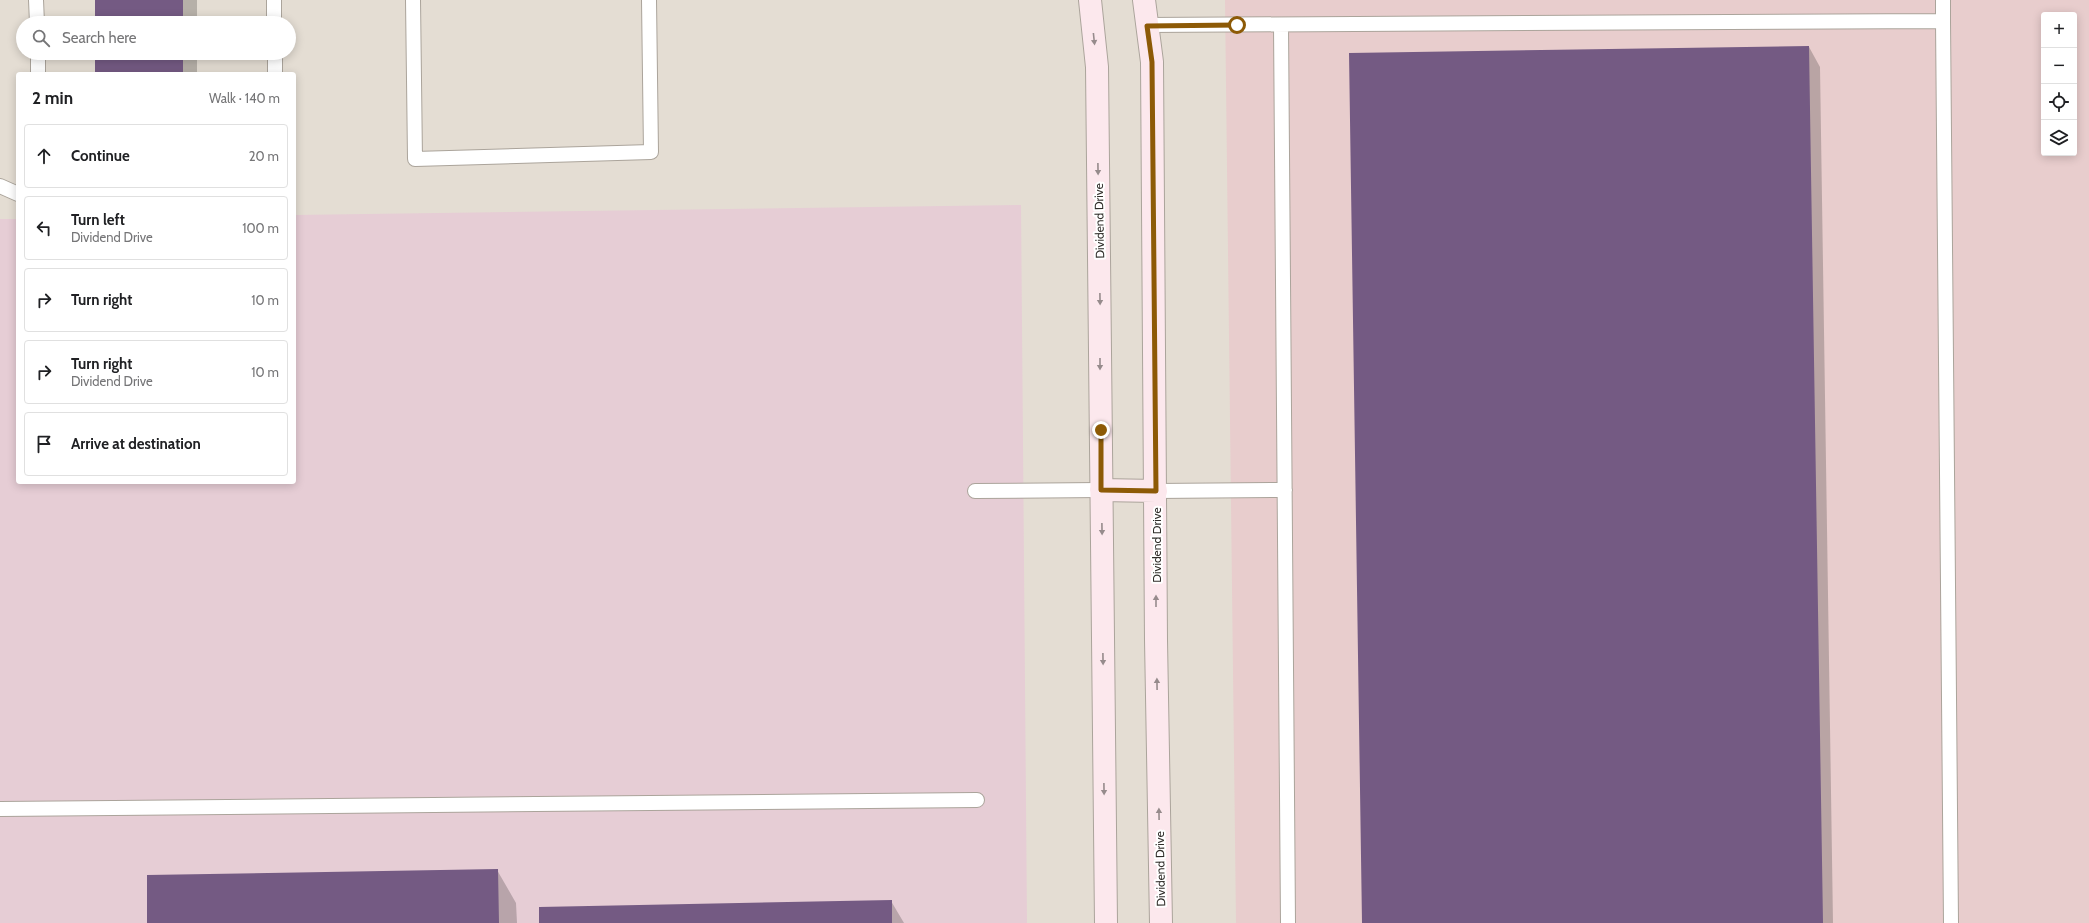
<!DOCTYPE html>
<meta charset="utf-8">
<style>
body{margin:0;font-family:Cabin,sans-serif;background:#f2f2f2;color:#202124}
.controls{position:absolute;right:12px;top:12px;display:grid;overflow:hidden;border-radius:4px;box-shadow:0 2px 10px #0003}
.controls button{width:36px;height:36px;display:grid;place-items:center;padding:0;border:0;border-bottom:1px solid #e0e0e0;background:#fff;color:#202124;font:20px sans-serif}
.stop{position:absolute;width:12px;height:12px;margin:-9px;border:3px solid #8d5a06;border-radius:50%;background:#fff}
.stop.end{background:#8d5a06;border-color:#fff;box-shadow:0 1px 4px #0008}
.list{margin:0;padding:0;list-style:none}
h2{display:flex;justify-content:space-between;align-items:center;height:52px;margin:0;padding:0 16px;font-size:17px}
h2 small{font-size:13px;font-weight:400;color:#757577}
.list li{display:grid;grid-template-columns:26px 1fr auto;gap:12px;align-items:center;box-sizing:border-box;height:64px;margin:0 8px 8px;padding:0 8px;border:1px solid #e0e0e0;border-radius:4px}
.list b{display:block;font-size:15px;white-space:nowrap}
.list p{margin:0;font-size:13px;white-space:nowrap;color:#757577}
.list em{font-size:13px;font-style:normal;color:#757577}
.icon{flex:none;width:22px;height:22px;fill:none;stroke:currentColor;stroke-width:2;stroke-linecap:round;stroke-linejoin:round}
.map{position:relative;flex:none;width:2089px;height:923px;overflow:hidden}
.search{position:absolute;background:#fff;box-shadow:0 2px 10px #0003;left:16px;top:16px;width:280px;height:44px;display:flex;align-items:center;gap:10px;box-sizing:border-box;padding:0 14px;border-radius:22px;color:#757577;font-size:15px}
.panel{position:absolute;background:#fff;box-shadow:0 2px 10px #0003;left:16px;top:72px;width:280px;height:412px;border-radius:4px}
.map>svg:first-child{display:block}
.commercial{fill:#e6cdd5}
.industrial{fill:#e8cdcd;fill-rule:evenodd}
.shadow{fill:#0003}
.building{fill:#745a83}
.lines{fill:none;stroke-linecap:round;stroke-linejoin:round}
.lane-casing{stroke:#aba49b;stroke-width:16}
.secondary-casing{stroke:#aba49b;stroke-width:24}
.lane{stroke:#fff;stroke-width:14}
.secondary{stroke:#fce8ed;stroke-width:22}
.oneway{fill:#968b8c}
.route{stroke:#8d5a06;stroke-width:5}
.labels{text-anchor:middle;dominant-baseline:central;stroke-width:4;stroke-linejoin:round;paint-order:stroke}
.street-label{font-size:12px;fill:#302e2a;stroke:#fff}
</style>
<div class="map">
<svg width="2089" height="923" viewBox="0 0 2089 923">
<rect width="100%" height="100%" fill="#e4ddd3"/>
<!-- commercial -->
<path class="commercial" d="M1021,205L1027,923H0V219H18V482H294V215Z"/>
<!-- industrial -->
<path class="industrial" d="M1225,0H2089V923H1236ZM2044,15H2074V153H2044Z"/>
<!-- shadow -->
<path class="shadow" d="M96,0H197V23H96Z
M1809,47L1820,67L1833,923H1363Z
M96,53H197V74H96Z
M497,870L516,903L517,923H148Z
M891,901L904,923H540Z"/>
<!-- building -->
<path class="building" d="M95,0H183V23H95Z
M1809,46L1823,923H1362L1349,53Z
M95,53H183V74H95Z
M498,869L499,923H147V875Z
M892,900V923H539V907Z"/>
<g class="lines">
<!-- lane casing -->
<g class="lane-casing">
<path id="lane" d="M36,0L37,23
M274,0V23
M413,0L415,159L651,152L649,0
M1943,0V21
M1147,25L1943,21L1951,923
M1281,25L1288,923
M38,53V74
M275,53V74
M0,186L18,194
M975,491L1101,490
M1156,491L1285,490
M0,809L977,800"/>
</g>
<!-- secondary casing -->
<g class="secondary-casing">
<path id="secondary" d="M1090,0L1097,67L1106,923
M1144,0L1152,62L1156,640L1161,923
M1101,490L1156,491"/>
</g>
<!-- lane -->
<use href="#lane" class="lane"/>
<!-- secondary -->
<use href="#secondary" class="secondary"/>
</g>
<!-- one-way arrows -->
<defs><path id="oneway-solid" d="M-6-.8H1V-3.2L6.5 0L1 3.2V.8H-6Z"/></defs>
<g class="oneway">
<use href="#oneway-solid" transform="translate(1094 39) rotate(84)"/>
<use href="#oneway-solid" transform="translate(1098 169) rotate(89)"/>
<use href="#oneway-solid" transform="translate(1100 299) rotate(89)"/>
<use href="#oneway-solid" transform="translate(1100 364) rotate(90)"/>
<use href="#oneway-solid" transform="translate(1102 529) rotate(89)"/>
<use href="#oneway-solid" transform="translate(1156 601) rotate(-90)"/>
<use href="#oneway-solid" transform="translate(1103 659) rotate(89)"/>
<use href="#oneway-solid" transform="translate(1157 684) rotate(-91)"/>
<use href="#oneway-solid" transform="translate(1104 789) rotate(89)"/>
<use href="#oneway-solid" transform="translate(1159 814) rotate(-91)"/>
</g>
<g class="lines">
<!-- route -->
<path class="route" d="M1101,430V490L1156,491L1152,62L1147,26L1237,25"/>
</g>
<g class="labels">
<!-- street labels -->
<g class="street-label">
<text transform="translate(1099 221) rotate(-91)">Dividend Drive</text>
<text transform="translate(1156 545) rotate(-90)">Dividend Drive</text>
<text transform="translate(1160 869) rotate(-91)">Dividend Drive</text>
</g>
</g>
</svg>
<div class="controls">
<button>+</button>
<button>−</button>
<button><svg class="icon" aria-label="locate" viewBox="0 0 24 24"><circle cx="12" cy="12" r="6"/><path d="M12 2v4M12 18v4M2 12h4M18 12h4"/></svg></button>
<button><svg class="icon" aria-label="layers" viewBox="0 0 24 24"><path d="M12 4l9 5-9 5-9-5zM3 14l9 5 9-5"/></svg></button>
</div>
<div class="stop" style="left:1237px;top:25px"></div>
<div class="stop end" style="left:1101px;top:430px"></div>
<div class="search"><svg class="icon" aria-label="search" viewBox="0 0 24 24"><circle cx="10" cy="10" r="6"/><path d="M15 15l6 6"/></svg>Search here</div>
<section class="panel">
<h2>2 min<small>Walk · 140 m</small></h2>
<ul class="list">
<li><svg class="icon" aria-label="ahead" viewBox="0 0 24 24"><path d="M12 20V5M6 11l6-6 6 6"/></svg><div><b>Continue</b></div><em>20 m</em></li>
<li><svg class="icon" aria-label="left" viewBox="0 0 24 24"><path d="M17 20v-9H6M10 6l-5 5 5 5"/></svg><div><b>Turn left</b><p>Dividend Drive</p></div><em>100 m</em></li>
<li><svg class="icon" aria-label="right" viewBox="0 0 24 24"><path d="M7 20v-9h11M14 6l5 5-5 5"/></svg><div><b>Turn right</b></div><em>10 m</em></li>
<li><svg class="icon" aria-label="right" viewBox="0 0 24 24"><path d="M7 20v-9h11M14 6l5 5-5 5"/></svg><div><b>Turn right</b><p>Dividend Drive</p></div><em>10 m</em></li>
<li><svg class="icon" aria-label="arrive" viewBox="0 0 24 24"><path d="M6 21V4h12l-3 4 3 4H6"/></svg><div><b>Arrive at destination</b></div></li>
</ul>
</section>
</div>
